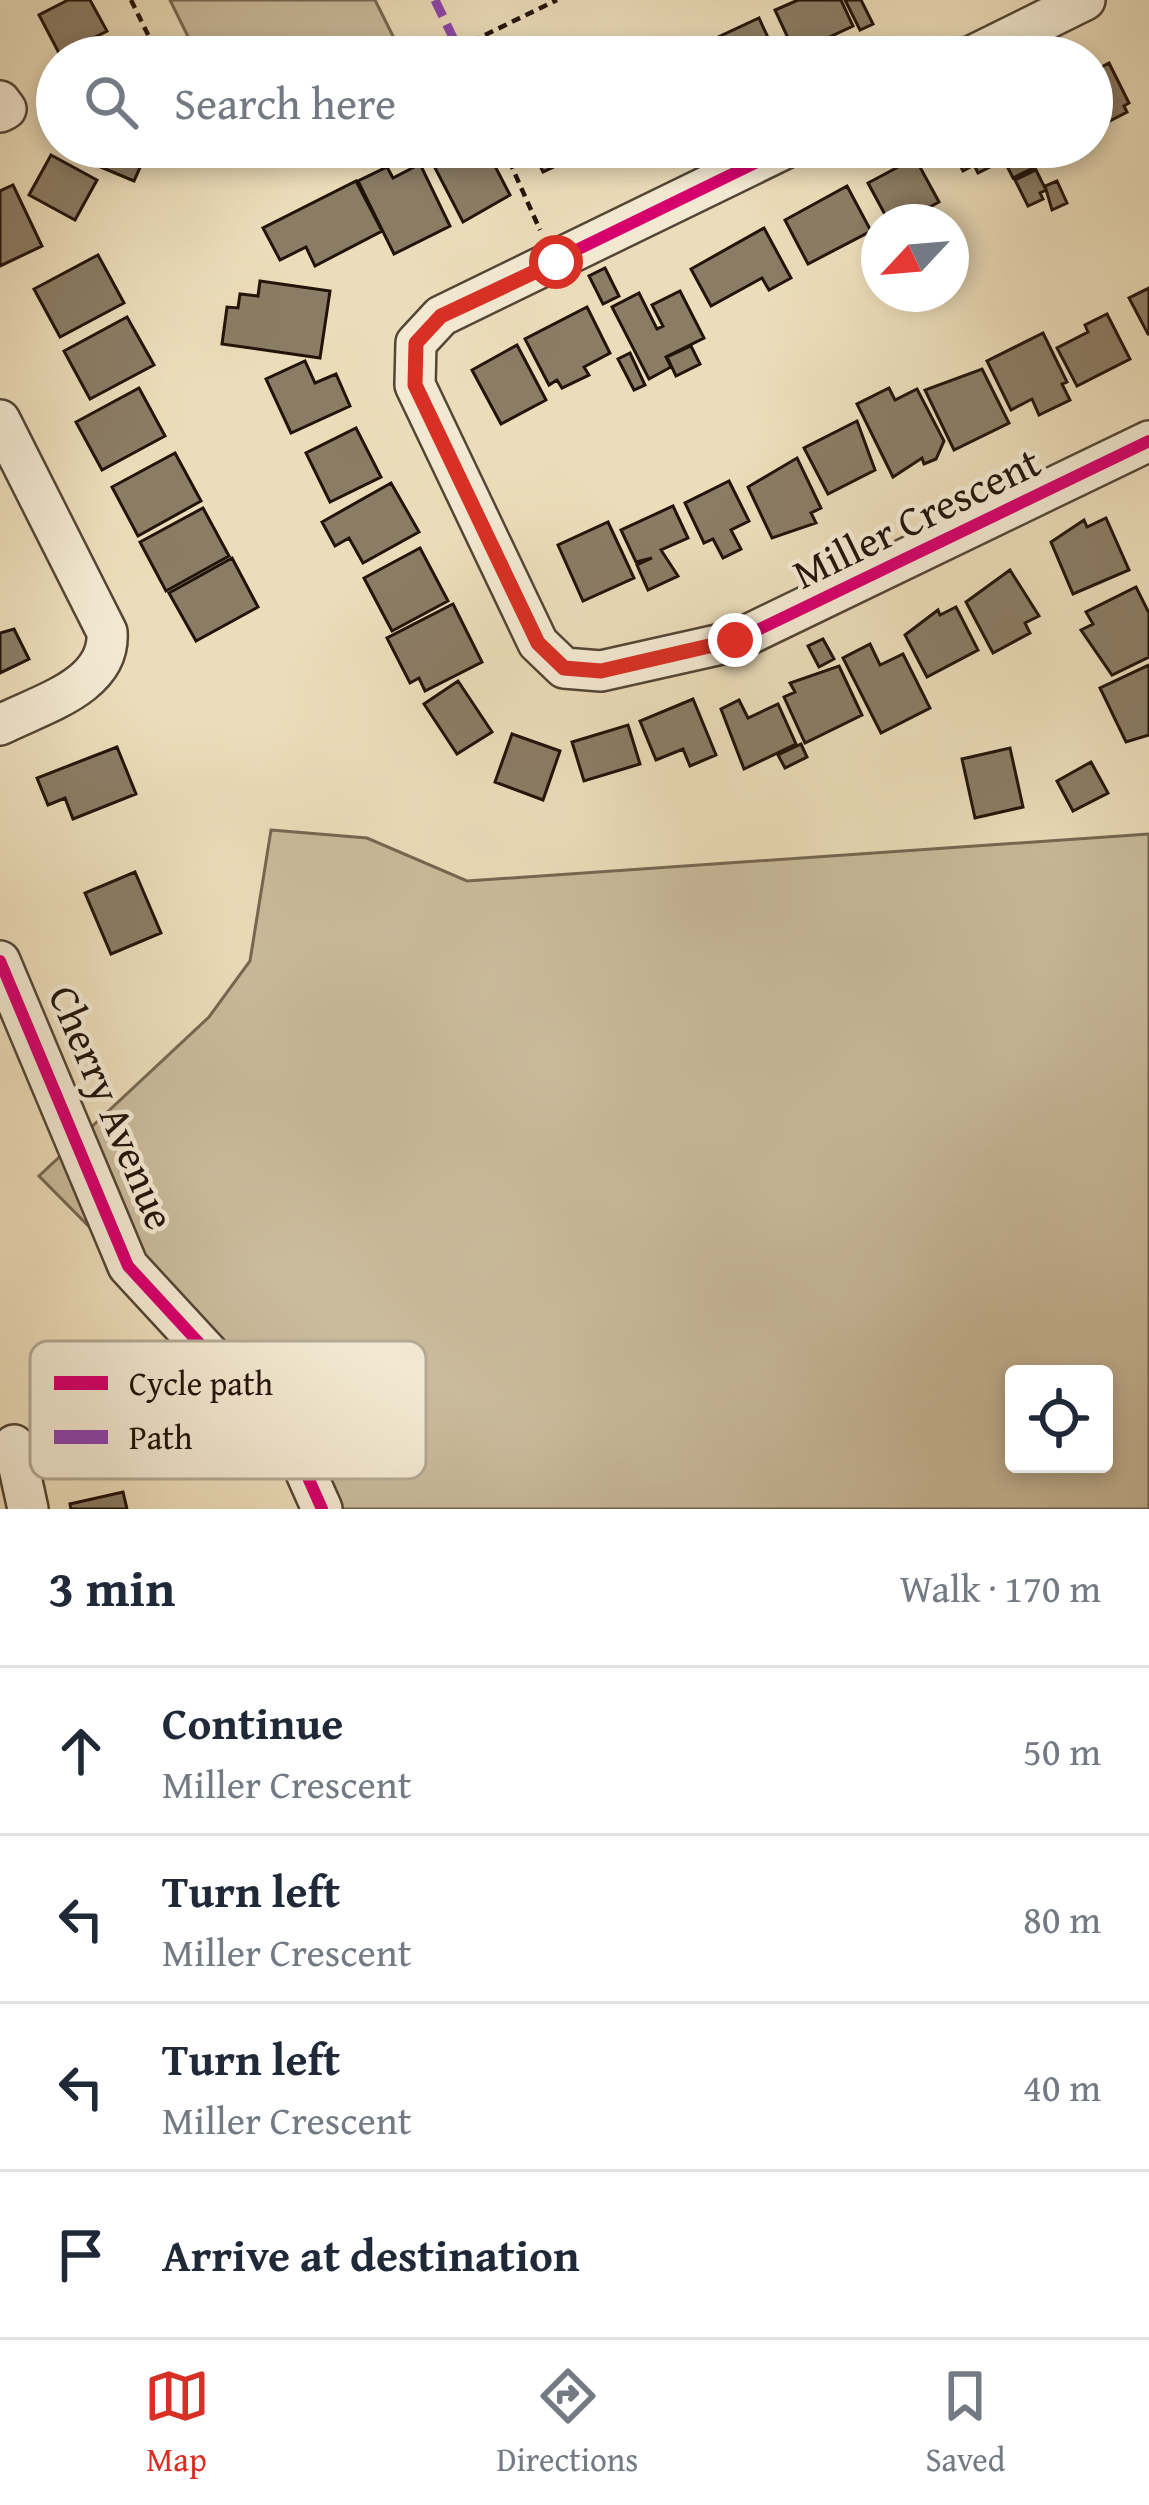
<!DOCTYPE html>
<meta charset="utf-8">
<style>
body{margin:0;font-family:"Gentium Book Plus",serif;background:#f2f2f3;color:#1f2937}
.controls{position:absolute;right:36px;bottom:36px;display:grid;overflow:hidden;border-radius:12px;box-shadow:0 6px 18px #0003}
.controls button{width:108px;height:108px;display:grid;place-items:center;padding:0;border:0;border-bottom:3px solid #e0e1e3;background:#fff;color:#1f2937;font:60px sans-serif}
.compass{position:absolute;left:861px;top:204px;width:108px;height:108px;border-radius:50%;background:#fff;box-shadow:0 6px 18px #0003;rotate:244deg}
.stop{position:absolute;width:36px;height:36px;margin:-27px;border:9px solid #d93025;border-radius:50%;background:#fff}
.stop.end{background:#d93025;border-color:#fff;box-shadow:0 3px 12px #0008}
.list{margin:0;padding:0;list-style:none}
h2{display:flex;justify-content:space-between;align-items:center;height:156px;margin:0;padding:0 48px;font-size:51px}
h2 small{font-size:39px;font-weight:400;color:#747a83}
.list li{display:grid;grid-template-columns:78px 1fr auto;gap:36px;align-items:center;box-sizing:border-box;height:168px;padding:0 48px;border-top:3px solid #e0e1e3}
.list b{display:block;font-size:45px;white-space:nowrap}
.list p{margin:0;font-size:39px;white-space:nowrap;color:#747a83}
.list em{font-size:39px;font-style:normal;color:#747a83}
.icon{flex:none;width:66px;height:66px;fill:none;stroke:currentColor;stroke-width:2;stroke-linecap:round;stroke-linejoin:round}
.map{position:relative;flex:none;width:1149px;height:1509px;overflow:hidden}
.search{position:absolute;background:#fff;box-shadow:0 6px 18px #0003;left:36px;right:36px;top:36px;height:132px;display:flex;align-items:center;gap:30px;box-sizing:border-box;padding:0 42px;border-radius:66px;color:#747a83;font-size:45px}
.sheet{height:828px;background:#fff}
nav{display:flex;justify-content:space-around;align-items:center;box-sizing:border-box;height:168px;border-top:3px solid #e0e1e3;background:#fff;font-size:33px;color:#747a83}
nav a{display:grid;justify-items:center;gap:6px}
nav .on{color:#d93025}
.map>svg:first-child{display:block}
.green{fill:#cabb9c;stroke:#766752;stroke-width:3;fill-rule:evenodd}
.building{fill:#8b7c65;stroke:#221309;stroke-width:3}
.lines{fill:none;stroke-linecap:round;stroke-linejoin:round}
.minor-casing{stroke:#544635;stroke-width:44}
.path{stroke:#221309;stroke-width:4.5;stroke-dasharray:9 6;stroke-linecap:butt}
.minor{stroke:#f3e9d2;stroke-width:39}
.quiet{stroke:#8e44ad;stroke-width:9;stroke-dasharray:18 9;stroke-linecap:butt}
.cycleway-casing{stroke:#f3e9d2;stroke-width:20}
.cycleway{stroke:#d6006c;stroke-width:12}
.route{stroke:#d93025;stroke-width:15}
.labels{text-anchor:middle;dominant-baseline:central;stroke-width:9;stroke-linejoin:round;paint-order:stroke}
.street-label{font-size:42px;fill:#221309;stroke:#f3e9d2}
.key{fill:#f3e9d2;stroke:#b4a996;stroke-width:3}
.key-label{font-size:33px;fill:#221309}
</style>
<div class="map">
<svg width="1149" height="1509" viewBox="0 0 1149 1509">
<rect width="100%" height="100%" fill="#ecddba"/>
<filter id="stains"><feTurbulence type="fractalNoise" baseFrequency=".00167" numOctaves="4"/><feColorMatrix values="0 0 0 0 .2 0 0 0 0 .09 0 0 0 0 .02 0 0 0 .5 -.17"/></filter>
<radialGradient id="worn" r=".72"><stop offset=".6" stop-color="#630" stop-opacity="0"/><stop offset="1" stop-color="#630" stop-opacity=".3"/></radialGradient>
<!-- green -->
<path class="green" d="M170,0H375L400,50L387,57H198Z
M271,830L367,838L467,881L1149,834V1509H322L128,1266L39,1176L209,1017L250,961ZM1014,1374H1104V1464H1014Z"/>
<!-- building -->
<path class="building" d="M68,0H90L107,31L60,55L39,15Z
M798,0H841L853,26L795,53L775,10Z
M845,0H861L873,24L860,30Z
M759,18L777,57H688L686,52Z
M1109,63L1129,103L1124,106L1127,112L1106,123L1103,116L1092,122V72Z
M92,147H149L134,181L86,161Z
M466,147H485L510,195L463,222L433,164Z
M521,147H580L583,153L543,172L533,151L524,155Z
M951,147H1035L1043,163L1013,178L1004,160L978,173L974,165L963,171Z
M51,155L97,180L75,220L29,195Z
M915,158L939,202L902,222H889L868,183Z
M420,164L450,226L394,254L358,181L387,167L393,178Z
M1036,170L1046,190L1040,193L1043,199L1028,206L1015,180Z
M356,181L382,231L315,266L306,247L280,260L263,228Z
M1057,181L1067,203L1052,210L1045,186Z
M13,185L42,246L0,266V191Z
M847,186L871,231L808,264L785,220Z
M764,228L791,278L769,290L762,278L711,306L691,269Z
M98,255L124,303L60,337L34,289Z
M605,268L619,296L603,304L589,276Z
M260,281L330,291L320,358L222,344L227,307L238,308L240,294L258,296Z
M1149,288V334H1148L1129,298Z
M680,291L704,338L666,357L671,367L649,379L612,307L639,293L657,329L663,326L652,305Z
M587,307L610,353L584,367L589,375L562,388L557,380L549,385L525,339Z
M1107,314L1130,359L1077,386L1057,348L1088,332L1085,325Z
M127,317L154,365L90,399L64,351Z
M1043,333L1067,382L1062,384L1070,400L1039,415L1032,399L1011,410L987,361Z
M517,345L546,400L501,424L472,370Z
M691,346L700,364L676,376L667,357Z
M630,353L645,385L634,390L618,359Z
M305,361L315,383L336,374L350,406L291,433L266,379Z
M982,369L1009,423L954,450L925,390Z
M139,388L165,436L102,470L76,422Z
M889,388L895,400L917,389L944,441L936,459L924,464L922,458L893,477L857,404Z
M857,421L875,470L828,494L804,448Z
M356,428L381,477L330,502L306,453Z
M175,453L201,501L138,536L112,487Z
M797,458L821,508L811,513L816,523L772,538L748,487Z
M729,481L749,521L731,530L741,549L723,558L713,539L704,543L685,503Z
M391,483L419,532L363,563L349,538L335,546L322,522Z
M673,506L688,538L661,550L678,576L648,590L637,565L652,558L636,562L621,530Z
M203,508L229,556L166,591L140,542Z
M1106,518L1129,570L1073,594L1051,542L1084,520L1087,527Z
M608,522L634,578L583,601L558,545Z
M420,548L448,601L392,631L364,578Z
M232,558L258,607L196,641L169,593Z
M1010,570L1039,616L1025,623L1030,633L993,653L966,602Z
M1136,587L1149,613V657L1112,675L1081,630L1093,624L1086,612Z
M453,604L482,662L425,691L419,678L410,683L387,638Z
M956,607L978,650L927,677L905,635L938,610L940,615Z
M14,629L29,659L0,673V633Z
M823,639L834,659L819,667L808,646Z
M870,644L880,665L903,654L930,708L881,733L843,658Z
M1149,665V735L1126,742L1100,688Z
M839,666L862,715L805,743L784,697L795,692L790,683Z
M458,681L492,732L457,754L424,704Z
M693,699L716,755L690,766L683,749L656,760L640,721Z
M739,700L748,718L778,704L796,744L744,769L721,709Z
M628,725L640,764L584,781L572,742Z
M512,734L560,751L543,800L495,782Z
M801,744L807,757L785,768L778,755Z
M117,747L136,794L73,819L65,798L48,805L37,778Z
M1010,748L1023,807L975,818L962,759Z
M1091,762L1108,793L1073,811L1057,781Z
M135,872L161,933L111,954L85,893Z
M123,1492L127,1509H71L70,1504Z"/>
<g class="lines">
<!-- minor casing -->
<g class="minor-casing">
<path id="minor" d="M970,57L1085,0
M0,101L6,109L0,112
M788,147L441,316L416,343L415,385L538,643L564,668L601,671L735,641L1149,441
M0,420L107,632C111,686 41,704 0,725
M0,961L128,1266L294,1446L322,1509
M14,1445L28,1509"/>
</g>
<!-- path -->
<path class="path" d="M131,0L159,57
M458,48L557,0
M438,57L458,48L462,57
M203,147L211,164L247,147
M503,147L540,230"/>
<!-- minor -->
<use href="#minor" class="minor"/>
<!-- quiet -->
<path class="quiet" d="M435,0L458,48"/>
<!-- cycleway casing -->
<g class="cycleway-casing">
<path id="cycleway" d="M788,147L441,316L416,343L415,385L538,643L564,668L601,671L735,641L1149,441
M0,961L128,1266L294,1446L322,1509"/>
</g>
<!-- cycleway -->
<use href="#cycleway" class="cycleway"/>
</g>
<g class="lines">
<!-- route -->
<path class="route" d="M556,262L441,316L416,343L415,385L538,643L564,668L601,671L735,640"/>
</g>
<g class="labels">
<!-- street labels -->
<g class="street-label">
<text transform="translate(916 517) rotate(-26)">Miller Crescent</text>
<text transform="translate(113 1107) rotate(67)">Cherry Avenue</text>
</g>
</g>
<!-- legend -->
<rect x="30" y="1341" width="396" height="138" rx="18" class="key"/>
<rect x="54" y="1376" width="54" height="14" fill="#d6006c"/>
<rect x="54" y="1430" width="54" height="14" fill="#8e44ad"/>
<g class="key-label">
<text x="129" y="1395">Cycle path</text>
<text x="129" y="1449">Path</text>
</g>
<rect width="100%" height="100%" filter="url(#stains)"/>
<rect width="100%" height="100%" fill="url(#worn)"/>
</svg>
<div class="controls">
<button><svg class="icon" aria-label="locate" viewBox="0 0 24 24"><circle cx="12" cy="12" r="6"/><path d="M12 2v4M12 18v4M2 12h4M18 12h4"/></svg></button>
</div>
<svg class="compass" viewBox="-18 -18 36 36"><path d="M0-13l5 13h-10z" fill="#e53935"/><path d="M0 13l5-13h-10z" fill="#747a83"/></svg>
<div class="stop" style="left:556px;top:262px"></div>
<div class="stop end" style="left:735px;top:640px"></div>
<div class="search"><svg class="icon" aria-label="search" viewBox="0 0 24 24"><circle cx="10" cy="10" r="6"/><path d="M15 15l6 6"/></svg>Search here</div>
</div>
<section class="sheet">
<h2>3 min<small>Walk · 170 m</small></h2>
<ul class="list">
<li><svg class="icon" aria-label="ahead" viewBox="0 0 24 24"><path d="M12 20V5M6 11l6-6 6 6"/></svg><div><b>Continue</b><p>Miller Crescent</p></div><em>50 m</em></li>
<li><svg class="icon" aria-label="left" viewBox="0 0 24 24"><path d="M17 20v-9H6M10 6l-5 5 5 5"/></svg><div><b>Turn left</b><p>Miller Crescent</p></div><em>80 m</em></li>
<li><svg class="icon" aria-label="left" viewBox="0 0 24 24"><path d="M17 20v-9H6M10 6l-5 5 5 5"/></svg><div><b>Turn left</b><p>Miller Crescent</p></div><em>40 m</em></li>
<li><svg class="icon" aria-label="arrive" viewBox="0 0 24 24"><path d="M6 21V4h12l-3 4 3 4H6"/></svg><div><b>Arrive at destination</b></div></li>
</ul>
</section>
<nav>
<a class="on"><svg class="icon" aria-label="map" viewBox="0 0 24 24"><path d="M3 6l6-2 6 2 6-2v14l-6 2-6-2-6 2zM9 4v14M15 6v14"/></svg>Map</a>
<a><svg class="icon" aria-label="directions" viewBox="0 0 24 24"><path d="M12 3l9 9-9 9-9-9zM9 14v-3h6M13 9l2 2-2 2"/></svg>Directions</a>
<a><svg class="icon" aria-label="saved" viewBox="0 0 24 24"><path d="M7 4h10v16l-5-4-5 4z"/></svg>Saved</a>
</nav>
